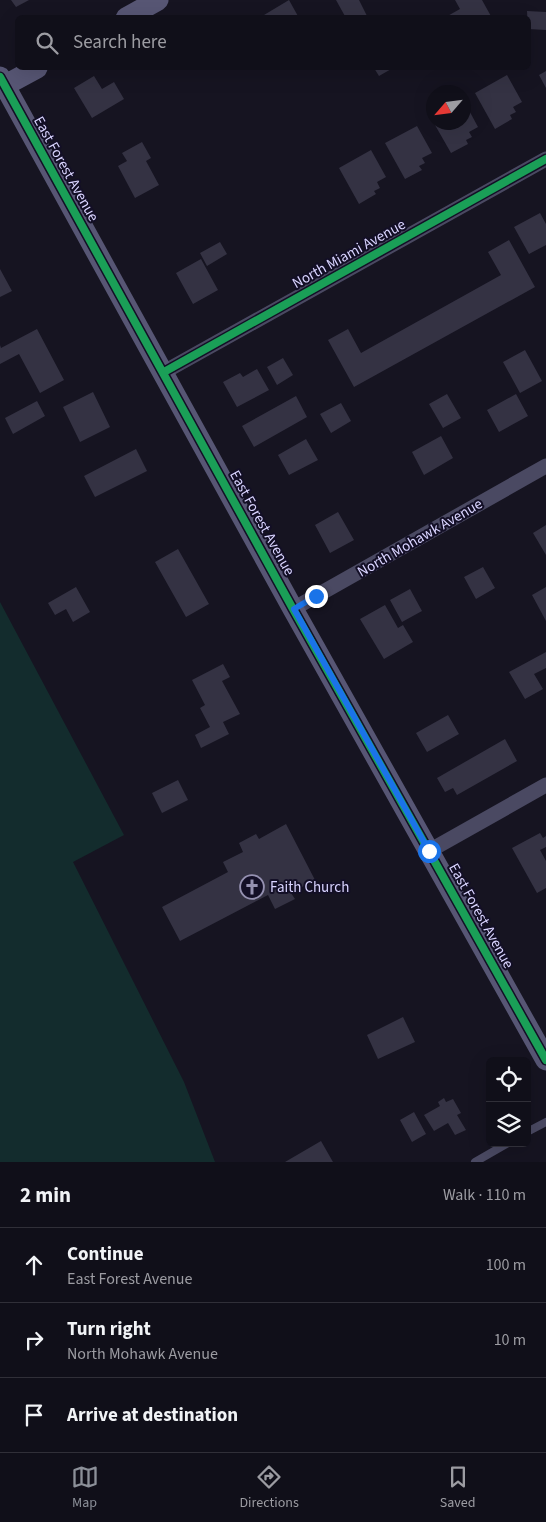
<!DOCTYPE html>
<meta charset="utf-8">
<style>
body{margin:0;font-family:"Source Sans 3",sans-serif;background:#1e1d26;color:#f1f3f6}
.controls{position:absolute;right:15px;bottom:15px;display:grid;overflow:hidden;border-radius:8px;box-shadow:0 5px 20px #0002}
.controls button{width:45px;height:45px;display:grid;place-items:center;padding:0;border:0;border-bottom:1px solid #302f38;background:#100f19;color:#f1f3f6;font:25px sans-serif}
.compass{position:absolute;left:426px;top:85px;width:45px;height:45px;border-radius:50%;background:#100f19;box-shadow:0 5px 20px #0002;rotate:242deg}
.stop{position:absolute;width:15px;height:15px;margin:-11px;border:4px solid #1a73e8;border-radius:50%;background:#fff}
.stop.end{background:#1a73e8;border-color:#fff;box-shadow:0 1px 5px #0008}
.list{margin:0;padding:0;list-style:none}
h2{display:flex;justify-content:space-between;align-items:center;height:65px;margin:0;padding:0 20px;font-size:21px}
h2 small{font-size:16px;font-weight:400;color:#9c9ca2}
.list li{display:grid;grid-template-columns:32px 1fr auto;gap:15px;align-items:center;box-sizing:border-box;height:75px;padding:0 20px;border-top:1px solid #302f38}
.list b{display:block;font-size:19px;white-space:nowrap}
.list p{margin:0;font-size:16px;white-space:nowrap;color:#9c9ca2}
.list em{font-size:16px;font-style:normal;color:#9c9ca2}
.icon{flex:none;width:28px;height:28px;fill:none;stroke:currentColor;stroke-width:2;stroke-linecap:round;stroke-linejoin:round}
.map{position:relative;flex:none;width:546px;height:1162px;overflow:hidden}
.search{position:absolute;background:#100f19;box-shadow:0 5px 20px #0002;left:15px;right:15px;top:15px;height:55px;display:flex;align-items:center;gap:12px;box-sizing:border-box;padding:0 18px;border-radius:8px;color:#9c9ca2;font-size:19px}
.sheet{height:290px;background:#100f19}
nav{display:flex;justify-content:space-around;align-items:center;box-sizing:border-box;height:70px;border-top:1px solid #302f38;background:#100f19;font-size:14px;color:#9c9ca2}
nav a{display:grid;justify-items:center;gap:2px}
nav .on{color:#8c9099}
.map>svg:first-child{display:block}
.green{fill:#132c2d}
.building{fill:#343243}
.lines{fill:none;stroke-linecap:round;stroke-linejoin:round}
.lane{stroke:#4a4962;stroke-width:8}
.street{stroke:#4a4962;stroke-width:15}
.secondary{stroke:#575674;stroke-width:21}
.cycleway-casing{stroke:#130f26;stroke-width:11}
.cycleway{stroke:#1a9f57;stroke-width:8}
.route{stroke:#1a73e8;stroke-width:6}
.labels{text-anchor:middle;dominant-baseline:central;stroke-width:4;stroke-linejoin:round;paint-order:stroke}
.street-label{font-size:15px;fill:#d9d4ff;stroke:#130f26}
.poi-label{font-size:15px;fill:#d9d4ff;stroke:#130f26;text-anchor:start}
</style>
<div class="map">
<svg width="546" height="1162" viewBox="0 0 546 1162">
<rect width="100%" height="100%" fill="#161421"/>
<!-- green -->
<path class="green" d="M0,602L124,835L73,862L184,1082L215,1162H0Z"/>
<!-- building -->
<path class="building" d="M11,0H29L16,7Z
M289,0L299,18H259Z
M336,0H359L368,18H346Z
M455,0H482L492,18H444L460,9Z
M527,11L546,12V30L528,29Z
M374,68H393L379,76Z
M546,71V88L539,75Z
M507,75L522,102L513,107L516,112L510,115L512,119L495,129L475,93Z
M94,76L102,89L114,82L124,99L92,118L74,88Z
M464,101L478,127L469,132L472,137L466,140L468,144L451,153L431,118L434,116V122H464Z
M417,126L432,153L422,158L425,163L419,166L422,170L405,179L385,143Z
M142,142L151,158L146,161L159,185L135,198L118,166L127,161L122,153Z
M371,150L386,177L377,182L380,188L374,191L376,194L359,204L339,168Z
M540,213L546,224V245L529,254L514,227Z
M509,240L535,287L354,387L328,340L348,329L361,353L501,275L488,252Z
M220,242L227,254L207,266L200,253Z
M201,259L218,290L193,304L176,273Z
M0,269L12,291L0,297Z
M37,329L64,380L40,393L19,354L0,364V345L1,348Z
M525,350L542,381L520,393L503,362Z
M283,358L293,375L277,385L267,367Z
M257,369L269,390L237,407L223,382L240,373L243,377Z
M93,392L110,427L80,442L63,407Z
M447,394L461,418L443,428L429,404Z
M516,394L528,416L499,432L487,410Z
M296,396L307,417L254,447L242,426Z
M37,401L45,416L13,434L5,418Z
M341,403L351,421L331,433L320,414Z
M441,436L453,458L424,475L412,452Z
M306,439L318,460L289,475L278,455Z
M136,449L147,471L95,497L84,476Z
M338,512L354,540L330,553L315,525Z
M546,525V555L533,533Z
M178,549L209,604L186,617L155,562Z
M483,567L495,588L476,599L464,577Z
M76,587L90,612L73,622L66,609L55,615L48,603Z
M546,587V621L532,595Z
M410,589L422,611L402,622L390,600Z
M385,605L398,628L403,625L413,642L384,659L360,619Z
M546,652V668L534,674L543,689L525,699L509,672Z
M223,664L230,677L222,681L240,714L223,722L229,734L201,748L195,735L210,727L200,708L205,705L192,680Z
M448,715L459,734L427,752L416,733Z
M505,739L517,761L457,795L453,788L445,792L437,778Z
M178,780L188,800L162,813L152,793Z
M286,824L315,880L291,893L295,899L275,909L268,895L180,941L162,907L228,872L223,862L243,852L239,843L256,834L259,839Z
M540,833L543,838L546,836V847L540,850L546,861V888L537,893L512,848Z
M403,1017L415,1042L378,1059L367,1035Z
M444,1098L446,1102L453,1099L461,1113L457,1115L466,1130L455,1135L448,1123L434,1131L424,1115L440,1106L438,1102Z
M414,1112L426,1134L412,1142L400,1120Z
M321,1141L333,1162H285Z"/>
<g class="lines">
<!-- lane -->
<path class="lane" d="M527,1132L546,1122
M475,1162L508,1143"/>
<!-- street -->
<path class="street" d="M164,372L546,159
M293,609L546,466
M429,851L546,785"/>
<!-- secondary -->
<path class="secondary" d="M126,18L158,0
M0,77L293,609L546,1060
M0,88L37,68"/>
<!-- cycleway casing -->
<g class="cycleway-casing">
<path id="cycleway" d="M0,77L293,609L546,1060
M164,372L546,159"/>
</g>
<!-- cycleway -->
<use href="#cycleway" class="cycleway"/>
</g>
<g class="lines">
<!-- route -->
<path class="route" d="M316,596L294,609L429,851"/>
</g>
<!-- icons -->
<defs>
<g id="church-ring" transform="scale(1.25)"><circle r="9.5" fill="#130f26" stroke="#9591b1" stroke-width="1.5"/><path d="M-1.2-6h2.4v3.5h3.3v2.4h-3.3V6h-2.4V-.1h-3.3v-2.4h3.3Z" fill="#9591b1"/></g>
</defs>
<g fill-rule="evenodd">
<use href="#church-ring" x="252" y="887"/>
</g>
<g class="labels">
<!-- street labels -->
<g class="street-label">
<text transform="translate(66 169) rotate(61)">East Forest Avenue</text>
<text transform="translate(349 254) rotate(-29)">North Miami Avenue</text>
<text transform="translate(262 523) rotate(61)">East Forest Avenue</text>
<text transform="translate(420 538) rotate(-30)">North Mohawk Avenue</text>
<text transform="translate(481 916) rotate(61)">East Forest Avenue</text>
</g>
<!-- poi labels -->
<g class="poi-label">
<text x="270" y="887">Faith Church</text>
</g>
</g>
</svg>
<div class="controls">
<button><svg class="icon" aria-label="locate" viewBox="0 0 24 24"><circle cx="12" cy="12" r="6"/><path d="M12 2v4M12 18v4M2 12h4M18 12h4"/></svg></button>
<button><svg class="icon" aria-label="layers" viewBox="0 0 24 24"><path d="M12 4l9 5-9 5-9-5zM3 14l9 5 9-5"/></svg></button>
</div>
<svg class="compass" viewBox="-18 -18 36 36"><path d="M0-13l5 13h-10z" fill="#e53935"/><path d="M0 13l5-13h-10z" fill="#9c9ca2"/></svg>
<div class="stop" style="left:429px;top:851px"></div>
<div class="stop end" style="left:316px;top:596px"></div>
<div class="search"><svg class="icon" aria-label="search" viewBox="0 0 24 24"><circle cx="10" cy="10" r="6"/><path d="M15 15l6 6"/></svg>Search here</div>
</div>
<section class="sheet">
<h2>2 min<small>Walk · 110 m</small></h2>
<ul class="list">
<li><svg class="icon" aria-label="ahead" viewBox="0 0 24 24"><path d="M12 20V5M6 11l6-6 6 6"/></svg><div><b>Continue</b><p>East Forest Avenue</p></div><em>100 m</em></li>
<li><svg class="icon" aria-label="right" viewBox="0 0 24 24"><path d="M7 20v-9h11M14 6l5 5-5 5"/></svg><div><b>Turn right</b><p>North Mohawk Avenue</p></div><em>10 m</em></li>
<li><svg class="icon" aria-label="arrive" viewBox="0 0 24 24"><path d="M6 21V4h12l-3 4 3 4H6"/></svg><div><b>Arrive at destination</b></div></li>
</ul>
</section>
<nav>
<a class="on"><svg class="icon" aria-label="map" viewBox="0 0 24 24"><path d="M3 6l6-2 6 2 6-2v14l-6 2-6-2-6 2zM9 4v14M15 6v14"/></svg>Map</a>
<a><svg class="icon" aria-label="directions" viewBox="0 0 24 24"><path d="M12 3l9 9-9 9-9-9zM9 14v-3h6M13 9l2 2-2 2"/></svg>Directions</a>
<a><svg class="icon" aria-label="saved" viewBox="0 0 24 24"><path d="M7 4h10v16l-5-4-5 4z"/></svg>Saved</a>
</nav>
